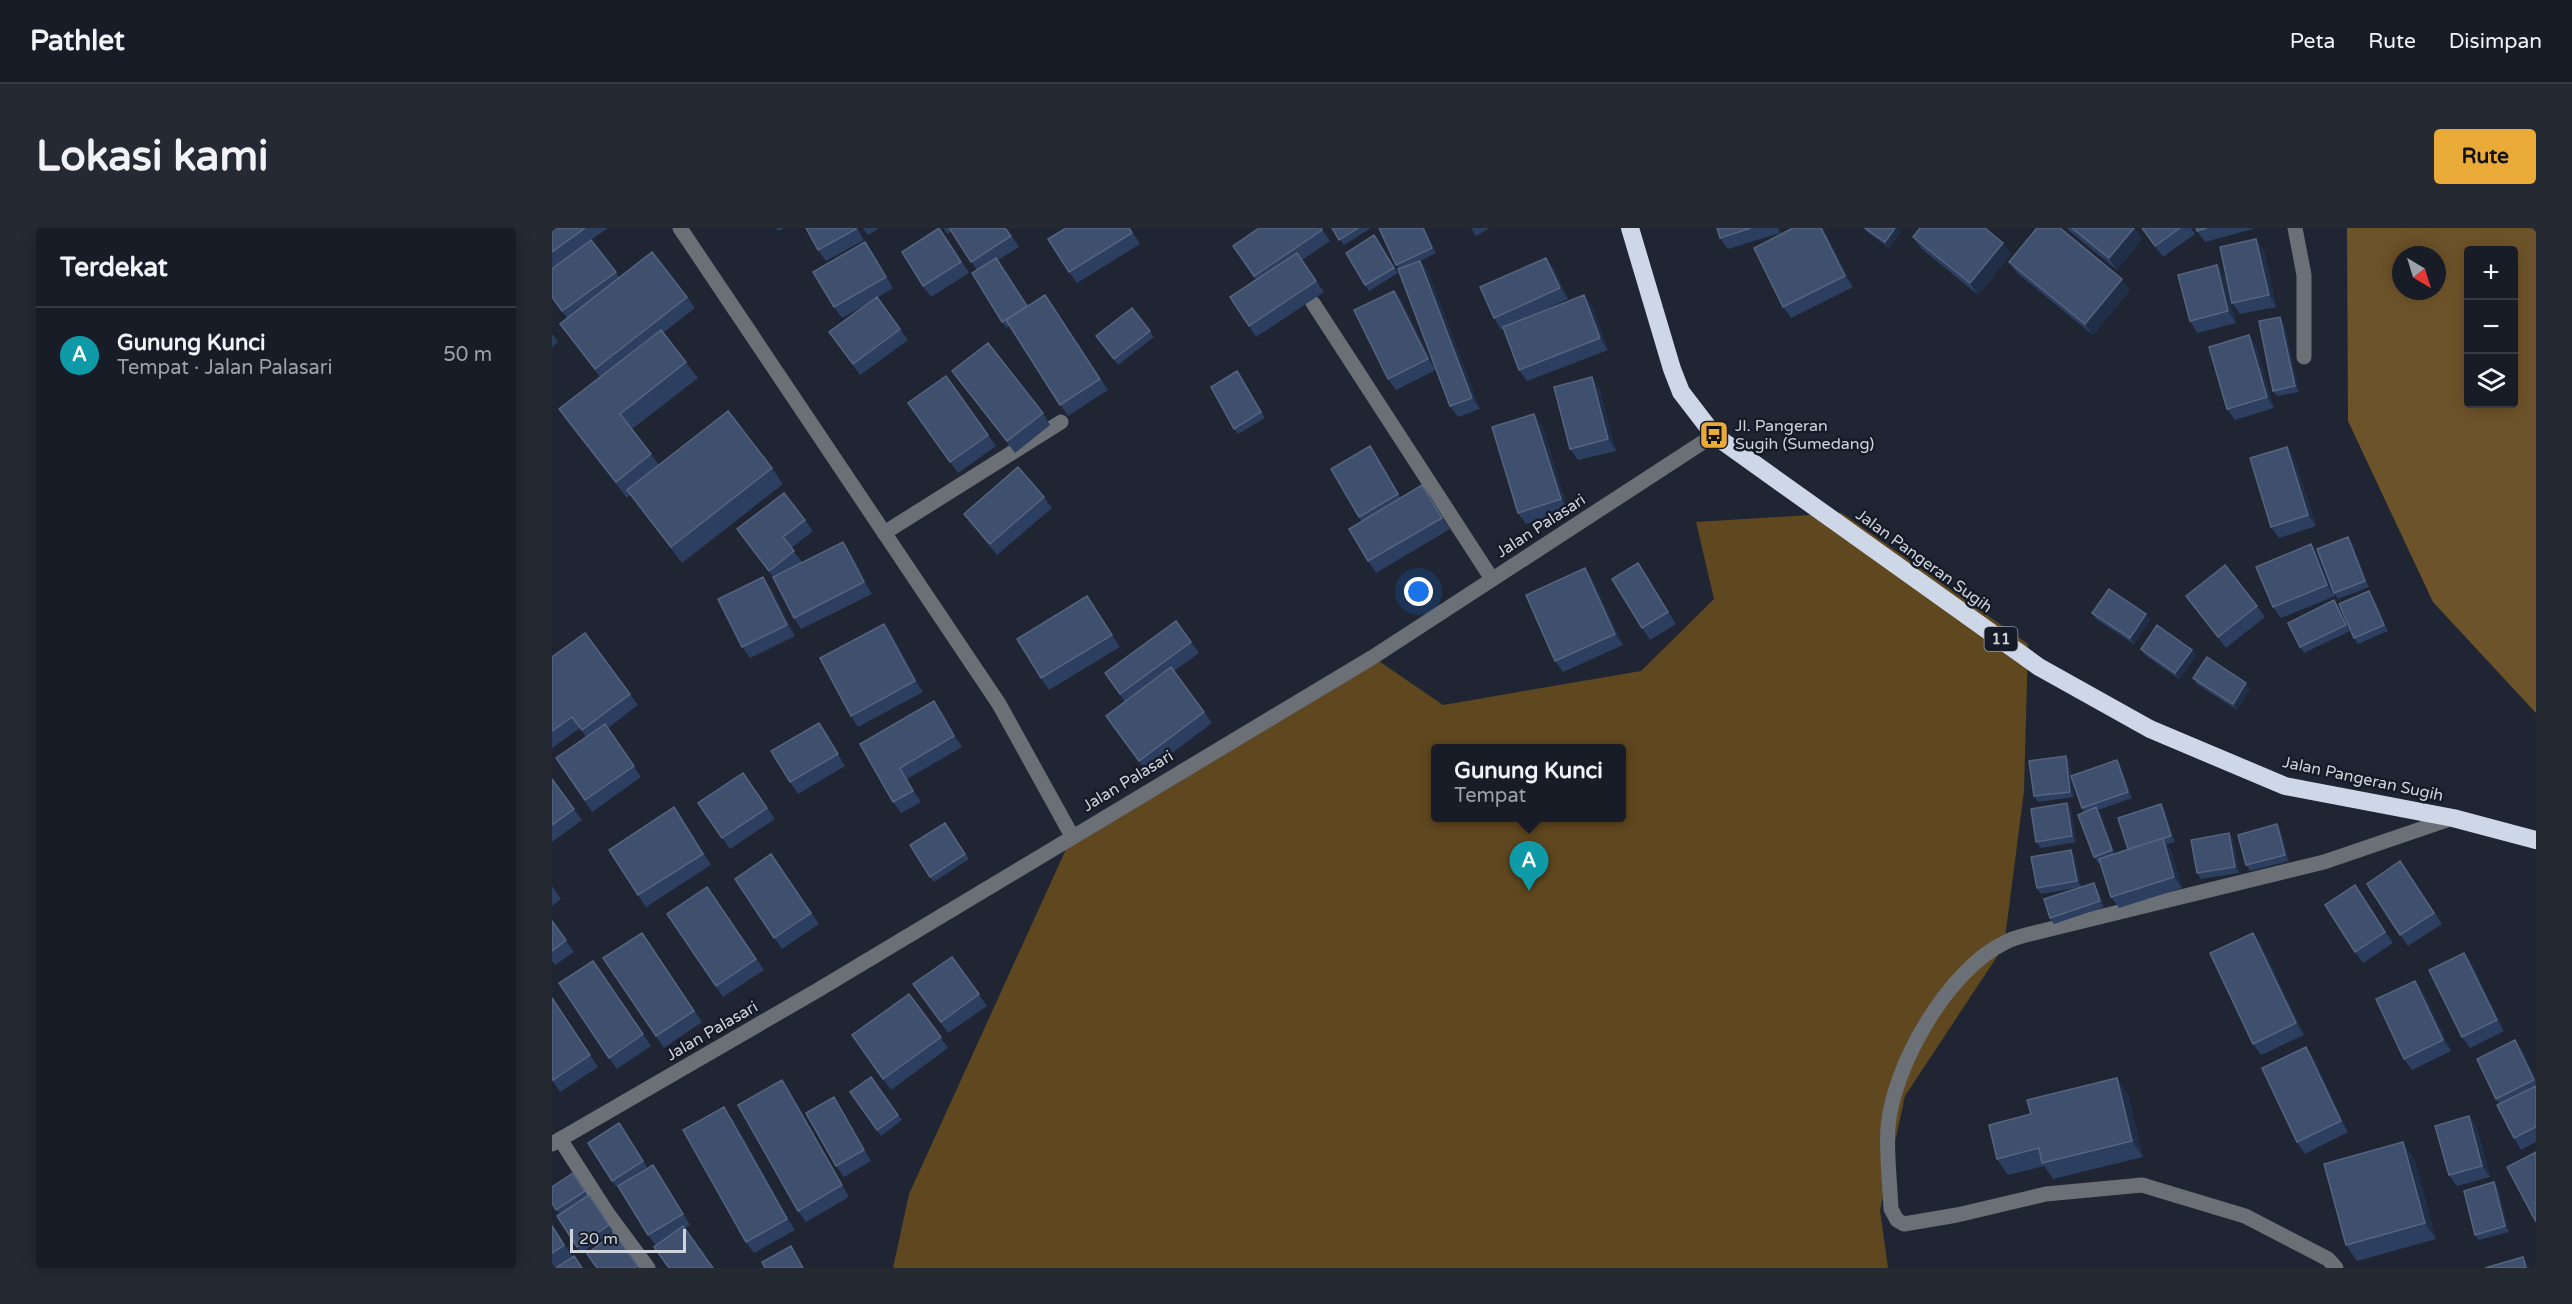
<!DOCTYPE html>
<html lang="id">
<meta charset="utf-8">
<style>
body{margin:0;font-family:"Varela Round",sans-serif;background:#242932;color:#f1f3f6}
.controls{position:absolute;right:18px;top:18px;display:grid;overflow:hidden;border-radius:6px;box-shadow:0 3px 15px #0003}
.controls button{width:54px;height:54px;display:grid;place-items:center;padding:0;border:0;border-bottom:2px solid #363a43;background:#171c26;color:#f1f3f6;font:30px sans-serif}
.compass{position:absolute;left:1840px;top:18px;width:54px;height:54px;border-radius:50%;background:#171c26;box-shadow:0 3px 15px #0003;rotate:142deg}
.scale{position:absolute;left:18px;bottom:15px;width:116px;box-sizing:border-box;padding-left:6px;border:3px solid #cfd3dc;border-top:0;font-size:16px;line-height:21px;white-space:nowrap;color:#cfd3dc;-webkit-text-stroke:4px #151c28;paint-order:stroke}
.you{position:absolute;left:867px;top:364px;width:21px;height:21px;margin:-15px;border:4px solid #fff;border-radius:50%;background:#1a73e8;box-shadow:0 0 0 9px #1a73e833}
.badge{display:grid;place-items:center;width:39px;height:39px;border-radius:50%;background:#eaaa38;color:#fff;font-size:20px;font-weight:700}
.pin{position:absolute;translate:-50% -50px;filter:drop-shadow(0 2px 3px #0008)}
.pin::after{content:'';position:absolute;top:32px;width:21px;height:18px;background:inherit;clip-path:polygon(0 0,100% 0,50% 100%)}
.popup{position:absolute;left:879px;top:516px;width:195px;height:78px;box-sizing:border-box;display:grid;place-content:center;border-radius:6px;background:#171c26;filter:drop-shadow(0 2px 4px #0005);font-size:20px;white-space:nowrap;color:#9ea1a7}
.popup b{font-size:22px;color:#f1f3f6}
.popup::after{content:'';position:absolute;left:50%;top:100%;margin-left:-12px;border:12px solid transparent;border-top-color:#171c26}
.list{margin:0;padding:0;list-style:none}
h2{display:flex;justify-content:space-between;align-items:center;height:78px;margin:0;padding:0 24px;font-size:26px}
h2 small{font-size:20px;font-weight:400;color:#9ea1a7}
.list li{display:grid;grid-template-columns:39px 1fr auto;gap:18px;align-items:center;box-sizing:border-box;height:96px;padding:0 24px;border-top:2px solid #363a43}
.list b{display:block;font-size:22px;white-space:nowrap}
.list p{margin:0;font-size:20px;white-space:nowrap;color:#9ea1a7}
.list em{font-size:20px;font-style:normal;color:#9ea1a7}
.icon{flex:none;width:33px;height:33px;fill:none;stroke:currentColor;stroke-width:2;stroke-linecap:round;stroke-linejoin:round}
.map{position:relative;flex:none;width:1984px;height:1040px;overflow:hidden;border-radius:6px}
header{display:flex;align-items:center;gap:36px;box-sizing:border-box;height:84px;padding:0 30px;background:#171c26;border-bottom:2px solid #363a43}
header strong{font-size:28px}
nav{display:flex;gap:33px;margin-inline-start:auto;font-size:21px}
.intro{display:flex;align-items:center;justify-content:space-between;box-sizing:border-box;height:144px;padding:0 36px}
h1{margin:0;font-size:42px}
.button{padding:15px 27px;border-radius:6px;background:#eaaa38;color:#111;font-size:21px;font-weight:700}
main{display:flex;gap:36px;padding:0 36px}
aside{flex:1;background:#171c26;border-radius:6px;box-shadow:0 3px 15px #0003}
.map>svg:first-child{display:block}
.green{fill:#5f471f;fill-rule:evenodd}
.forest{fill:#6d5329;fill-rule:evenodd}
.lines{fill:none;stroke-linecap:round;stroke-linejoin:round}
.minor{stroke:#6b6f76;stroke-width:15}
.highway{stroke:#ced7e8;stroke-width:18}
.wall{fill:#2d3f60}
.shaded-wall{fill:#202e48}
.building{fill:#3f4f6e;stroke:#55647f;stroke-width:1.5}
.labels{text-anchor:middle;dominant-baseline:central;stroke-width:5;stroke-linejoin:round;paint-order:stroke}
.shield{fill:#151c28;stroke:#979ca6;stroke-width:1.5}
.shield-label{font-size:15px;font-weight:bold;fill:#cfd3dc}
.poi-label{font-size:16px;fill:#cfd3dc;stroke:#151c28;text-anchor:start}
.street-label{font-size:16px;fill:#cfd3dc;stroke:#151c28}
</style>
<header>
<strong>Pathlet</strong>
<nav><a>Peta</a><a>Rute</a><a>Disimpan</a></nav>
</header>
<div class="intro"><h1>Lokasi kami</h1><a class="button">Rute</a></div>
<main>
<aside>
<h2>Terdekat<small></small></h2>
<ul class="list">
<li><span class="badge" style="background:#0f9aa8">A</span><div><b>Gunung Kunci</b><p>Tempat · Jalan Palasari</p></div><em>50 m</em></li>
</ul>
</aside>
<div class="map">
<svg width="1984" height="1040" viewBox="0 0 1984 1040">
<rect width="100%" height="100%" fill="#1f2532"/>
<!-- green -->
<path class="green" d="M1290,285L1476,416L1472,563L1452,718L1353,868L1328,982L1336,1040H341L357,966L520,608L821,429L891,477L1089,443L1162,371L1144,294ZM884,520H1070V590H884Z"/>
<!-- forest -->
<path class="forest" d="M1795,0H1984V485L1881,374L1796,193ZM1916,22H1962V176H1916ZM1849,27H1885V63H1849Z"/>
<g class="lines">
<!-- minor -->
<path class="minor" d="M128,0L447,476L520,608
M1743,0L1752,47V129
M761,75L940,351
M332,305L509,194
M8,911L56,986L96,1040
M0,916L266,762L821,429L1162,207
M1784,1040L1776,1031L1693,988L1590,957L1494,966L1405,987L1352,996L1345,992L1339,981C1338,954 1334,925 1336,899C1341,838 1396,742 1452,715C1462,709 1475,707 1486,704L1772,634L1901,590"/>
<!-- highway -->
<path class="highway" d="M1078,0L1120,141L1129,164L1162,207L1487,439L1598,501L1733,558L1901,590L1984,612"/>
</g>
<!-- wall -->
<path class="wall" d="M0,0H56L39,12L67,49L135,69L143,80L111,105L146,150L80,201L107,237L220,240L231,256L130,335L78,267L75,270L18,197L7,181L48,149L8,96L15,90L0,70Z
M224,0H232L226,3Z
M254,0H305L312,12L274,33L266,22Z
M311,0H327L316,7Z
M391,0H454L467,19L446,32L475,78L493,67L556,162L516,188L457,98L455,100L450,94L425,42L399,3L396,6Z
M578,0L588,16L525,55L517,44Z
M769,0L778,13L750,32L772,64L704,109L678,69L704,52L681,18Z
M780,0H819L792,17Z
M827,0H872L884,25L868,33L876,44L928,181L906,189L898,178L847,41L844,37Z
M919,0H938L924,8Z
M1165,0H1226L1228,5L1176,21L1168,10Z
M1271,0L1301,59L1239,90L1231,79Z
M1312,0H1313L1349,4L1337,20L1314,3Z
M1514,0H1582L1590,11L1565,42Z
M1590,0H1639L1643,6L1611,29Z
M1644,0H1701V1L1653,14L1645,3Z
M822,7L846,45L817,63L813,57Z
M1361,9L1451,15L1459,26L1426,67L1369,20Z
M395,11L417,45L379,69L371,58Z
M1704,11L1712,22L1724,79L1688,86L1680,75Z
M313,14L321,25L341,60L325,70L356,112L308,147L277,104L317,75L290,90L282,79Z
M1457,34L1578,62L1541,107L1465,45Z
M1665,37L1673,48L1684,95L1645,105L1638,93Z
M1002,41L1016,71L975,90L1032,67L1040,78L1056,122L975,153L967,142L951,101L949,102L942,90Z
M842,63L850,74L884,142L844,162L836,151Z
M580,80L602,109L566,137L544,108Z
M1732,95L1747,164L1725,168L1721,163Z
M0,106L6,114L0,119Z
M1704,119L1722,180L1683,192L1675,181Z
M400,143L491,185L498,197L463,225Z
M394,148L444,218L406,245L356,175Z
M689,149L713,190L686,206L682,201Z
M1047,160L1064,223L1026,232L1018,221Z
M990,197L1016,282L974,296L966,285Z
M1735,219L1742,230L1764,298L1727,310L1719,299Z
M826,230L849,270L878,268L898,301L824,345L816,333L810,293L807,289Z
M492,269L500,280L445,327L420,297L412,286Z
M253,292L261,303L239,320L250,334L299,325L320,366L249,401L242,390L221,349L185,301Z
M1796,309L1800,315L1817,359L1786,371L1782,365Z
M1767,327L1783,368L1729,390L1721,379Z
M1033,340L1040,351L1071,417L1011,444L1003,433Z
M1094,347L1124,396L1098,412L1090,400Z
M219,360L243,408L198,430L190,419Z
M535,368L568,419L497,462L489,450Z
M1634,368L1705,378L1713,389L1674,420Z
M1821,369L1836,403L1806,416L1802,410Z
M1786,378L1798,403L1752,425L1748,419Z
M1540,385L1594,386L1598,392L1582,416L1544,391Z
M624,393L647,425L622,443L660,495L595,544L561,499L573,474L553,445Z
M332,396L340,407L371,464L306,499L299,488Z
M1589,421L1640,422L1644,428L1627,451L1593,427Z
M0,429L78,466L86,477L56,500L89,549L40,584L4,530L34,509L28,500L0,520Z
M1641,450L1698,461L1685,482L1645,456Z
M382,473L390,484L410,519L355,551L369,574L349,585L341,574L308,516Z
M274,506L293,538L246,566L238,554Z
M1518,534L1519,548L1569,538L1580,570L1546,582L1549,585L1563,626L1576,621L1613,582L1623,614L1615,616L1619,622L1630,660L1567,680L1559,669L1548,634L1546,635L1542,629L1532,584L1530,580L1520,551L1522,569L1486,574L1482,568Z
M191,545L223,591L178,621L146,575Z
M0,551L30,592L0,614Z
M1519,580L1524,614L1489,620L1484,614Z
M130,591L159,637L94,679L86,667Z
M393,595L417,631L382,654L378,649Z
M1729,602L1737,633L1698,643L1694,637Z
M1677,605L1681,611L1687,645L1649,651L1645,645Z
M219,626L267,696L230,721L183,651Z
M1523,628L1529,659L1489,666L1485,660Z
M1856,644L1890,696L1856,718L1848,707Z
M0,658L9,671L0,678Z
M155,659L212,742L171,769L115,686Z
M1546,661L1552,679L1502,696L1498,690Z
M1810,668L1841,715L1811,735L1803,724Z
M0,693L22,724L3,737L0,733Z
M90,705L150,794L112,820L51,730Z
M1701,705L1709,716L1752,807L1709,827L1701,816Z
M1912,725L1920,736L1952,803L1918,820L1910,809Z
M400,729L435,778L396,805L361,756Z
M41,733L99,818L65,841L7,755Z
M1863,753L1871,764L1899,823L1860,842L1852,831Z
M357,766L396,820L339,862L300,807Z
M0,770L46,839L8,864L0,852Z
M1963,812L1971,824L1984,851V914L1969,922L1962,910L1947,876L1944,871Z
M1762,831L1796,904L1753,926L1745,914Z
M319,849L350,892L329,908L298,864Z
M230,852L238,863L297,969L254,994L246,983Z
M1576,866L1591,929L1501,951L1492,938L1456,947L1445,931Z
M289,880L319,933L292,949L284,938Z
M1917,888L1925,900L1938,949L1905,958L1897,947Z
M180,890L243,1002L202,1025L194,1014Z
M67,895L95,939L64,959L36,915Z
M1862,930L1884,1011L1805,1033L1794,1017Z
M101,937L138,997L104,1018L96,1007Z
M21,945L36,968L37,967L61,1003L29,1025L8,987L0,975Z
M1942,954L1946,960L1957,1004L1927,1012L1923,1007Z
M0,997L20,1028L1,1040H0Z"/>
<!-- shaded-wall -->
<path class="shaded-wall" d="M871,0H872L884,25L880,20Z
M1269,0H1271L1301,59L1293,48Z
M1343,0H1346L1349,4L1337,20L1333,14Z
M1582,0L1590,11L1565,42L1557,30Z
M1704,11L1712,22L1724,79L1717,67Z
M313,14L321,25L341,60L334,49Z
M1451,15L1459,26L1426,67L1418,55Z
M994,30L1002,41L1016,71L1008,60Z
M868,33L876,44L928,181L920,170Z
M1665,37L1673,48L1684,95L1676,83Z
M1570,51L1578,62L1541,107L1533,96Z
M842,63L850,74L884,142L876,131Z
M1032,67L1040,78L1056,122L1048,110Z
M1728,89L1732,95L1747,164L1743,158Z
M1697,107L1704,119L1722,180L1715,169Z
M1040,149L1047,160L1064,223L1056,211Z
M982,186L990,197L1016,282L1009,271Z
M818,218L826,230L854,277L846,266Z
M1735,219L1742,230L1764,298L1756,287Z
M870,257L878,268L898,301L890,290Z
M1796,309L1800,315L1817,359L1813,353Z
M291,314L299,325L320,366L312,354Z
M1759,316L1767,327L1783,368L1775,357Z
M1086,335L1094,347L1124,396L1116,384Z
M1033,340L1040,351L1071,417L1063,406Z
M211,349L219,360L243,408L235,397Z
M1817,363L1821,369L1836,403L1832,397Z
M535,368L543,379L568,419L560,407Z
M1782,372L1786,378L1798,403L1794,397Z
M1594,386L1598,392L1582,416L1578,410Z
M332,396L340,407L371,464L363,453Z
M1640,422L1644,428L1627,451L1623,445Z
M1694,455L1698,461L1685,482L1681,476Z
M382,473L390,484L410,519L402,508Z
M1514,528L1518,534L1522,569L1518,564Z
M1565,532L1569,538L1580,570L1576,564Z
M348,540L355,551L369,574L361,563Z
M1515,575L1519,580L1524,614L1520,608Z
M1609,576L1613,582L1623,614L1619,608Z
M1544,579L1549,585L1564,628L1560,622Z
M1725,596L1729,602L1737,633L1733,627Z
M1677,605L1681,611L1687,645L1683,639Z
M1611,610L1619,622L1630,660L1622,649Z
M1519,622L1523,628L1529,659L1525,653Z
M1542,655L1546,661L1552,679L1548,673Z
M1701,705L1709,716L1752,807L1744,795Z
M1912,725L1920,736L1952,803L1945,792Z
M1863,753L1871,764L1899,823L1891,812Z
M1963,812L1971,824L1984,851V855Z
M1754,819L1762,831L1796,904L1789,893Z
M1565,850L1576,866L1591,929L1580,913Z
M230,852L238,863L297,969L290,957Z
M282,869L289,880L319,933L312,922Z
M172,879L180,890L243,1002L235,991Z
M1917,888L1925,900L1938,949L1930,938Z
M1851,914L1862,930L1884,1011L1873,995Z
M1942,954L1946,960L1957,1004L1953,998Z
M1971,1029L1979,1040H1974Z"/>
<!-- building -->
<path class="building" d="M0,0H33L0,24Z
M254,0H304V1L266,22Z
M387,0L409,34L371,58L350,24Z
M399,0H453L459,8L419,34L398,1Z
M514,0H577L580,5L517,44L496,11Z
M707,0H769L770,2L702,48L681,18Z
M780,0H806L787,12Z
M827,0H871L880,20L844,37Z
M1165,0H1199L1168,10Z
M1241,0H1269L1293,48L1231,79L1202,20Z
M1313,0H1343L1333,14Z
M1368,0H1433L1451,15L1418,55L1361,9Z
M1485,0H1508L1570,51L1533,96L1457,34Z
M1520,0H1582L1557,30Z
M1590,0H1628L1603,18Z
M1644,0H1655L1645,3Z
M822,7L842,40L813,57L794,25Z
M1704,11L1717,67L1680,75L1668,19Z
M39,12L64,44L10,83L0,69V41Z
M313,14L334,49L282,79L261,44Z
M100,24L135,69L43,141L8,96Z
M745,25L764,53L697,98L678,69Z
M444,30L475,78L450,94L420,45Z
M994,30L1008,60L942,90L928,59Z
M868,33L920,170L898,178L846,41Z
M1665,37L1676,83L1638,93L1626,47Z
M842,63L876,131L836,151L802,82Z
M493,67L548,151L508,177L454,92Z
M1032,67L1048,110L967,142L951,99Z
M325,69L348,101L301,136L277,104Z
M580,80L598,103L562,131L544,108Z
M1728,89L1743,158L1721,163L1707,93Z
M109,102L134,134L68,186L99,226L64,254L7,181Z
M1697,107L1715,169L1675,181L1657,119Z
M436,115L491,185L455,213L400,143Z
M685,143L709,184L682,201L659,159Z
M394,148L436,207L398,234L356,175Z
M1040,149L1056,211L1018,221L1002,159Z
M176,183L220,240L119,319L75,262Z
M982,186L1009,271L966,285L940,199Z
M818,218L846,266L807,289L779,241Z
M1735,219L1756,287L1719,299L1698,230Z
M466,239L492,269L438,316L412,286Z
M870,257L890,290L816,333L797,301Z
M232,265L253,292L231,309L242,323L217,343L185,301Z
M1796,309L1813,353L1782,365L1765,321Z
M291,314L312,354L242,390L221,349Z
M1759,316L1775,357L1721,379L1704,339Z
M1086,335L1116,384L1090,400L1060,351Z
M1673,337L1705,378L1666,409L1634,368Z
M1033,340L1063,406L1003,433L974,367Z
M211,349L235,397L190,419L166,371Z
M1557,361L1594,386L1578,410L1540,385Z
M1817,363L1832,397L1802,410L1787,376Z
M535,368L560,407L489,450L465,411Z
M1782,372L1794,397L1748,419L1736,395Z
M624,393L639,414L568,466L553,445Z
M332,396L363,453L299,488L268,430Z
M1605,397L1640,422L1623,445L1589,421Z
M33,405L78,466L30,502L20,489L0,503V429Z
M1655,429L1694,455L1681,476L1641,450Z
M619,439L652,484L587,533L554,488Z
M382,473L402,508L348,540L361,563L341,574L308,516Z
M267,495L286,526L238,554L219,523Z
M53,496L82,538L33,572L4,530Z
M1514,528L1518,564L1482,568L1477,533Z
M1565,532L1576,564L1530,580L1519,548Z
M191,545L215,580L170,610L146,575Z
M0,551L22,581L0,597Z
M1515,575L1520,608L1484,614L1479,581Z
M1609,576L1619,608L1576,621L1566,590Z
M122,579L151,626L86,667L57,622Z
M1544,579L1560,622L1542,629L1526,587Z
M393,595L413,626L378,649L358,617Z
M1725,596L1733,627L1694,637L1686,607Z
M1677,605L1683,639L1645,645L1639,612Z
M1611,610L1622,649L1559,669L1547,631Z
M1519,622L1525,653L1485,660L1479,629Z
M219,626L259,685L222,710L183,651Z
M1848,633L1882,685L1848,707L1815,656Z
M1542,655L1548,673L1498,690L1492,671Z
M1803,657L1833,704L1803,724L1773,677Z
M155,659L204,731L164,758L115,686Z
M0,693L14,712L0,723Z
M90,705L142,783L104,808L51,730Z
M1701,705L1744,795L1701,816L1658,725Z
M1912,725L1945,792L1910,809L1877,742Z
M400,729L427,766L389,794L361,756Z
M41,733L91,806L57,830L7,755Z
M1863,753L1891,812L1852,831L1824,771Z
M357,766L389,809L331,851L300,807Z
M0,770L38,827L1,852H0Z
M1963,812L1982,852L1944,871L1925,831Z
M1754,819L1789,893L1745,914L1710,840Z
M319,849L346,887L325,902L298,864Z
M1565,850L1580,913L1490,935L1487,920L1445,931L1437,897L1479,886L1475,872Z
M230,852L290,957L246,983L186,877Z
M1984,858V899L1962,910L1945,877Z
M282,869L312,922L284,938L254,885Z
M172,879L235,991L194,1014L131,902Z
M1917,888L1930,938L1897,947L1883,898Z
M67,895L91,933L60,953L36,915Z
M1851,914L1873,995L1794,1017L1772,936Z
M1984,924V994L1955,939Z
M101,937L131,986L96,1007L66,958Z
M21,945L33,963L4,982L0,975V959Z
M1942,954L1953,998L1923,1007L1912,963Z
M37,967L57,997L25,1019L5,988Z
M0,998L12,1017L0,1025Z
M131,998L161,1040H117L102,1019Z
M62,1005L86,1038L83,1040H45L35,1026Z
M239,1018L251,1040H213L210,1034Z
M22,1028L30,1040H3Z
M1971,1029L1974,1040H1933Z"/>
<!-- icons -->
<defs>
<g id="bus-square" transform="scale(1.5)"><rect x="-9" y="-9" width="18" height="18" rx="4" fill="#eaaa38" stroke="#151c28"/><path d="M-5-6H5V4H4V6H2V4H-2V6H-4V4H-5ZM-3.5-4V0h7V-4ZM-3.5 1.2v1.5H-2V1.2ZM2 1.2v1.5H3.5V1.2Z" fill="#111"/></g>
</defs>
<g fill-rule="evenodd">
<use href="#bus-square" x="1162" y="207"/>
</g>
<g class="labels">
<!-- shield labels -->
<rect class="shield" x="1432.5" y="399" width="33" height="24" rx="4.5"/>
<g class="shield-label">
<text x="1449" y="411">11</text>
</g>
<!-- poi labels -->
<g class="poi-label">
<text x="1183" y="198">Jl. Pangeran<tspan x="1183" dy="18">Sugih (Sumedang)</tspan></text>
</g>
<!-- street labels -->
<g class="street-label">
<text transform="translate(989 298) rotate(-33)">Jalan Palasari</text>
<text transform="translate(1372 333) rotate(36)">Jalan Pangeran Sugih</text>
<text transform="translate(1811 551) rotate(12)">Jalan Pangeran Sugih</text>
<text transform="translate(576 553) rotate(-31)">Jalan Palasari</text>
<text transform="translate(160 803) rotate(-30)">Jalan Palasari</text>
</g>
</g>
</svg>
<div class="controls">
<button>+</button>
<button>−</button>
<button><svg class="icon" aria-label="layers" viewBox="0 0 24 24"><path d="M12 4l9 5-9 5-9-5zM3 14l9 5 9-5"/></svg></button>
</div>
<svg class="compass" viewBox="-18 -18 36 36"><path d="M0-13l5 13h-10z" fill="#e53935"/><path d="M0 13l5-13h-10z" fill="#9ea1a7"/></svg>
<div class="scale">20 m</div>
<div class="you"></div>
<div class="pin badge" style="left:977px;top:663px;background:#0f9aa8">A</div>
<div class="popup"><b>Gunung Kunci</b>Tempat</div>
</div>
</main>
